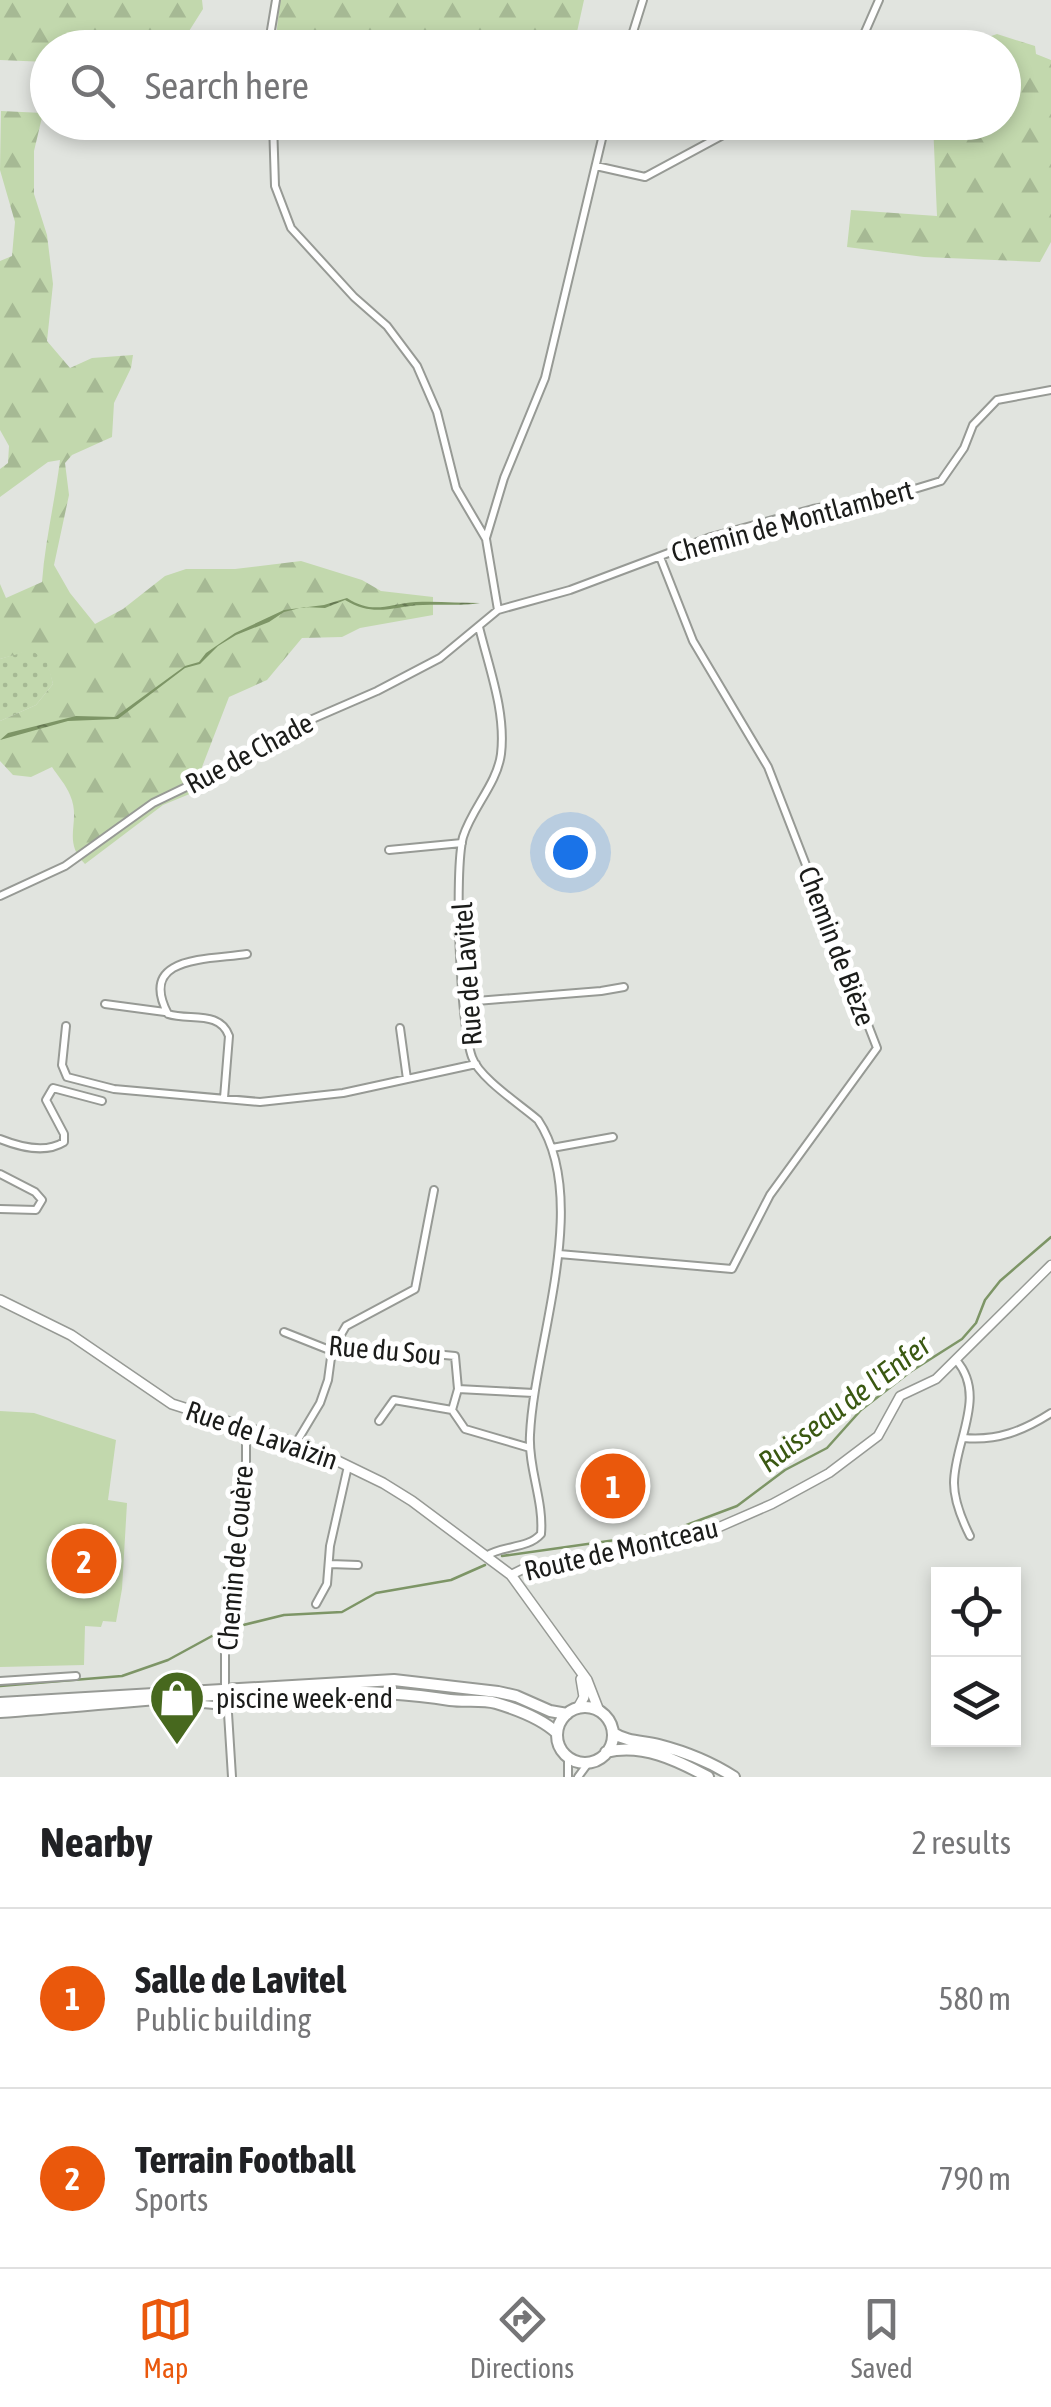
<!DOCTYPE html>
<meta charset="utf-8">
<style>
body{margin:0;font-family:"Asap Condensed",sans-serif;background:#f2f2f2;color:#202124}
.controls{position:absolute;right:30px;bottom:30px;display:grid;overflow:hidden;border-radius:0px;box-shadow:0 5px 15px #0003}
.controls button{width:90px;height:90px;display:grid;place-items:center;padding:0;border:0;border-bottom:2px solid #e0e0e0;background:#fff;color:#202124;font:50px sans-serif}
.you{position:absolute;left:570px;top:852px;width:35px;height:35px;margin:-25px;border:8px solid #fff;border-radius:50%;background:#1a73e8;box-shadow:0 0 0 15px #1a73e833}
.badge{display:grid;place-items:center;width:65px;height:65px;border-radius:50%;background:#ea580c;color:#fff;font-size:32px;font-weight:700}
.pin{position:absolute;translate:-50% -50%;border:5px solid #fff;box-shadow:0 2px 10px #0006}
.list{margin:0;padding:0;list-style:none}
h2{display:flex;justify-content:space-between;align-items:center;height:130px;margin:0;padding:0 40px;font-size:42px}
h2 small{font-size:32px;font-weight:400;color:#757577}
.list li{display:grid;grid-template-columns:65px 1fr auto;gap:30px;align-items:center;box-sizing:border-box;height:180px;padding:0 40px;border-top:2px solid #e0e0e0}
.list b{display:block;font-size:38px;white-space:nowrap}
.list p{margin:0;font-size:32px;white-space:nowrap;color:#757577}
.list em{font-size:32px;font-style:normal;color:#757577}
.icon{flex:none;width:55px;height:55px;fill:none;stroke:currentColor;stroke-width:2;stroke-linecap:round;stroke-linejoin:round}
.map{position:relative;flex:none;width:1051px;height:1777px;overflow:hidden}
.search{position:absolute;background:#fff;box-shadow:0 5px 15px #0003;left:30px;right:30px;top:30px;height:110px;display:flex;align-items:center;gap:25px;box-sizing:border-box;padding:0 35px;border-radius:55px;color:#757577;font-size:38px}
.sheet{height:490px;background:#fff}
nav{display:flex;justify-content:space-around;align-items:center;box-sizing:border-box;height:140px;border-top:2px solid #e0e0e0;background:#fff;font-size:28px;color:#757577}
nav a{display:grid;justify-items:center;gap:5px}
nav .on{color:#ea580c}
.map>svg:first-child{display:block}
.grass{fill:url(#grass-dots)}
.forest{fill:url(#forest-firs)}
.pitch{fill:#c2d8ad}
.water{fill:url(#water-ripples)}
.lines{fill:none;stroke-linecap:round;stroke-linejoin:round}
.stream{stroke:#7d9566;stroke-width:2.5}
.minor-casing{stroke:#979a95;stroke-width:10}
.tertiary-casing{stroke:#979a95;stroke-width:11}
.secondary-casing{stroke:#979a95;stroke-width:12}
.primary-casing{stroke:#979a95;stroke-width:14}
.minor{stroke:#fff;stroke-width:6}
.tertiary{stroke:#fff;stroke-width:8}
.secondary{stroke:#fff;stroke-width:9}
.primary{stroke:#fff;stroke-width:10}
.labels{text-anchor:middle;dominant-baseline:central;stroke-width:10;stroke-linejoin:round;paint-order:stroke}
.street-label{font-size:28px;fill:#1b1c1a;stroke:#fff}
.poi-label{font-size:28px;fill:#1b1c1a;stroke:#fff;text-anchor:start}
.water-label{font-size:30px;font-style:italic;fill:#3a5811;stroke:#fff}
</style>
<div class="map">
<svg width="1051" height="1777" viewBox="0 0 1051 1777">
<defs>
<pattern id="grass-dots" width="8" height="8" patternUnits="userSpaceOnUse" patternTransform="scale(2.5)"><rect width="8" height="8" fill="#c2d8ad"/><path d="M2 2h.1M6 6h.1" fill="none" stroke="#a6b994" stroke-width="1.8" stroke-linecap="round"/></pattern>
<pattern id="forest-firs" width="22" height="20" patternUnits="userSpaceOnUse" patternTransform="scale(2.5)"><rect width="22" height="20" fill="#c2d8ad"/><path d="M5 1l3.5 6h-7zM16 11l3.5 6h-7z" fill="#a6b994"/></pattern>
<pattern id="water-ripples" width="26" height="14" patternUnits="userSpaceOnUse" patternTransform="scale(2.5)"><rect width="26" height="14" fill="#7d9566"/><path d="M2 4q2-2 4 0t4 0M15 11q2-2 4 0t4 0" fill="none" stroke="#667953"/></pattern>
</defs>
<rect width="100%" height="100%" fill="#e1e4df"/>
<!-- grass -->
<path class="grass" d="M32,649L48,663L53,684L36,705L0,721V659Z"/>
<!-- forest -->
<path class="forest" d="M0,0H202L203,9L179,47L48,48L47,62L0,60Z
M280,0H584L575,41L556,47H275Z
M997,34L1035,46L1036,54L1051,60V242L1040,262L924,257L847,247L851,210L937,216L933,123L1004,122V48L959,47Z
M1,111L43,113L34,151V194L47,235L53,284L47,341L70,368L92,358L133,355L131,368L114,403L112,437L72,455L65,463L69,495L54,565L70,593L95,624L123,609L165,576L186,569H235L301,561L362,580L381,591L433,597V615L360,628L342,637L302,638L267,680L229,697L192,793L163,805L85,864C61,840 82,822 70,795C66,785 58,776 52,767L31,777L13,775L0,761V721L36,705L53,684L47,663L32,650L0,659V584L6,598L42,582C45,541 55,501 60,460L48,462L0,497V469L8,463L9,446L0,430V261L12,256L15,222L0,170Z"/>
<!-- pitch -->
<path class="pitch" d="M0,1411L34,1413L116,1440L108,1500L127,1503L122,1589L116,1622L103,1621L101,1627L85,1626L84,1665L0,1667Z"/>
<!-- water -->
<path class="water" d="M347,598C373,615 388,604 416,602C437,601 459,603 480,603C461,606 443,604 423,605C392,606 375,618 345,600L325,608L304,607L284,612L269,622L236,635L218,646L200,664L185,668L118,719L68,721L0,740L8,733L76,716L115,717L185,666L199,662L206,653L235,633L284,610L324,605Z"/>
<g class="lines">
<!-- stream -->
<path class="stream" d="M502,1556L665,1533L737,1506L785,1470L827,1448L861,1410L910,1372L962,1339L976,1323L985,1300L1000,1281L1051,1237
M0,1686L122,1676L168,1660L223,1630L284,1615L342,1612L376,1593L451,1580L485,1565"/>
<!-- minor casing -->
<g class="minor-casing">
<path id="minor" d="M268,48L276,0
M628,48L643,0
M858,48L879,0
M273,122L275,186L291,228L354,297L387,326L417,366L437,412L456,488L486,539L498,610
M596,166L645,177L747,122
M486,538L504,478L545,378L606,122
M479,627C489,668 506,712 501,754C497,784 472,808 463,837C454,871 460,1024 472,1057C479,1078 521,1105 538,1120C592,1201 534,1344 530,1435C528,1468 544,1501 541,1534C528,1549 503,1545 486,1556
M389,850L462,843
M0,896L65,866L153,803L207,777L294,727L377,691L440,658L498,610L570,590L711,537L813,509L898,494L941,481L964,448L973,425L997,400L1051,390
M464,1002L601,991L624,987
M105,1004L165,1012
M66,1026L62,1065L67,1077L114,1089L260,1102L343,1093L476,1064
M400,1028L407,1079
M224,1098L229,1036C220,1010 189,1021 168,1014C137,955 209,960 247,954
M0,1139C20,1147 45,1154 64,1142V1134L46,1100L53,1088L102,1101
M552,1148L613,1137
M0,1174L35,1192L42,1200L36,1210L0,1209
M559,1254L732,1269L770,1195L877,1048L768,767L693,641L660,557
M284,1332L332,1351L371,1348L455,1356L458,1389
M956,1360C988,1396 954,1442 954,1483C954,1501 962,1520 970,1536
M452,1410L458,1389L534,1393
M379,1421L394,1400L452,1410L465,1429L530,1448
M964,1438C997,1441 1023,1431 1051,1413
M296,1443L320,1403L328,1380L332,1350L346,1326L415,1289L434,1190
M330,1564L358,1565
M316,1604L327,1584L330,1546L348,1466
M0,1681L76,1676
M225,1688V1643L236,1610L246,1489V1428
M180,1702L214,1705L228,1713L232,1777
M568,1756V1777
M578,1777L589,1762"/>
</g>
<!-- tertiary casing -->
<g class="tertiary-casing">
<path id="tertiary" d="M511,1575L527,1567L663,1544L717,1528L772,1504L829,1473L878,1436L900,1396L936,1379L1051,1265"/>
</g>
<!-- secondary casing -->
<g class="secondary-casing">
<path id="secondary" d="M0,1300L71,1335L172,1404L311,1448L383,1483L412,1501L511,1575L587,1680L599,1711
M578,1708L584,1697L581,1679"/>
</g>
<!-- primary casing -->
<g class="primary-casing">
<path id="primary" d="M0,1703L394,1680L498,1692L516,1696L550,1711L567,1714
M557 1735a28 28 0 1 1 56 0a28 28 0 1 1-56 0Z
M0,1712C145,1702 308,1678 450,1700C465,1702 482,1699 496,1703C516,1709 542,1719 557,1733
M613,1733C627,1742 643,1741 659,1745C686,1752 711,1762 734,1777
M606,1752C642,1743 677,1760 708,1777"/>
</g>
<!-- minor -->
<use href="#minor" class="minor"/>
<!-- tertiary -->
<use href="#tertiary" class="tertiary"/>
<!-- secondary -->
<use href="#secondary" class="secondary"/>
<!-- primary -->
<use href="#primary" class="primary"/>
</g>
<!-- icons -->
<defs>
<g id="shop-pin" transform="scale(2.875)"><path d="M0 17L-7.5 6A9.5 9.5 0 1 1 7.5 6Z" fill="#47681e" stroke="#fff"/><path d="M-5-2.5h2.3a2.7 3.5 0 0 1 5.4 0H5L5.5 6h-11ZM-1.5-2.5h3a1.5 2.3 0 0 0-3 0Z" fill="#fff"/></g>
</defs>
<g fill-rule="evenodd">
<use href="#shop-pin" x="177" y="1698"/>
</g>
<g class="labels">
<!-- street labels -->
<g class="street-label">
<text transform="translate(792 521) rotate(-15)">Chemin de Montlambert</text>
<text transform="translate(249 753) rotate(-28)">Rue de Chade</text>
<text transform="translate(837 946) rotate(69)">Chemin de Bièze</text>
<text transform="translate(467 974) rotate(-94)">Rue de Lavitel</text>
<text transform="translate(385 1350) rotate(5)">Rue du Sou</text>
<text transform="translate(262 1435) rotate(19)">Rue de Lavaizin</text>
<text transform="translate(621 1549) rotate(-13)">Route de Montceau</text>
<text transform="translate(235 1558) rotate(-85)">Chemin de Couère</text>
</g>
<!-- poi labels -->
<g class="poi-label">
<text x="216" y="1698">piscine week-end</text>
</g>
<!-- water labels -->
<g class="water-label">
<text transform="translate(844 1403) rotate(-37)">Ruisseau de l'Enfer</text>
</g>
</g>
</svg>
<div class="controls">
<button><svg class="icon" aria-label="locate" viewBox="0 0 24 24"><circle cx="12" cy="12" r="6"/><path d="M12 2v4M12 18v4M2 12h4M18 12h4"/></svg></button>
<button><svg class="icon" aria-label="layers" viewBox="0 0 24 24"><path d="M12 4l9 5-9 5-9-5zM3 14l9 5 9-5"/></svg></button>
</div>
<div class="you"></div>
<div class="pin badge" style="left:613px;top:1486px">1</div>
<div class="pin badge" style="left:84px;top:1561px">2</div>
<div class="search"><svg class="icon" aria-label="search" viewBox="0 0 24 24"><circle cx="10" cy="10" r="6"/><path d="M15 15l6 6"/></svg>Search here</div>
</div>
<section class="sheet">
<h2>Nearby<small>2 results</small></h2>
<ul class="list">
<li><span class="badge">1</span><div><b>Salle de Lavitel</b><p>Public building</p></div><em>580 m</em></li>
<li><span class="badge">2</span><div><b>Terrain Football</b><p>Sports</p></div><em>790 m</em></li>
</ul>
</section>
<nav>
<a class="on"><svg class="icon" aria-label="map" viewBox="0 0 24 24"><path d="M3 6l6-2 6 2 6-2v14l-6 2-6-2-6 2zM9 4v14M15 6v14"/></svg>Map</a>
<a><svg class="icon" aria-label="directions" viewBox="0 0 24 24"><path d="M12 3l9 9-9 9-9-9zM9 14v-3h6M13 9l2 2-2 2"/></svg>Directions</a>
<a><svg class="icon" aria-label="saved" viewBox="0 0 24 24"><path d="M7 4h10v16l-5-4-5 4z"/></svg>Saved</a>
</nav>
